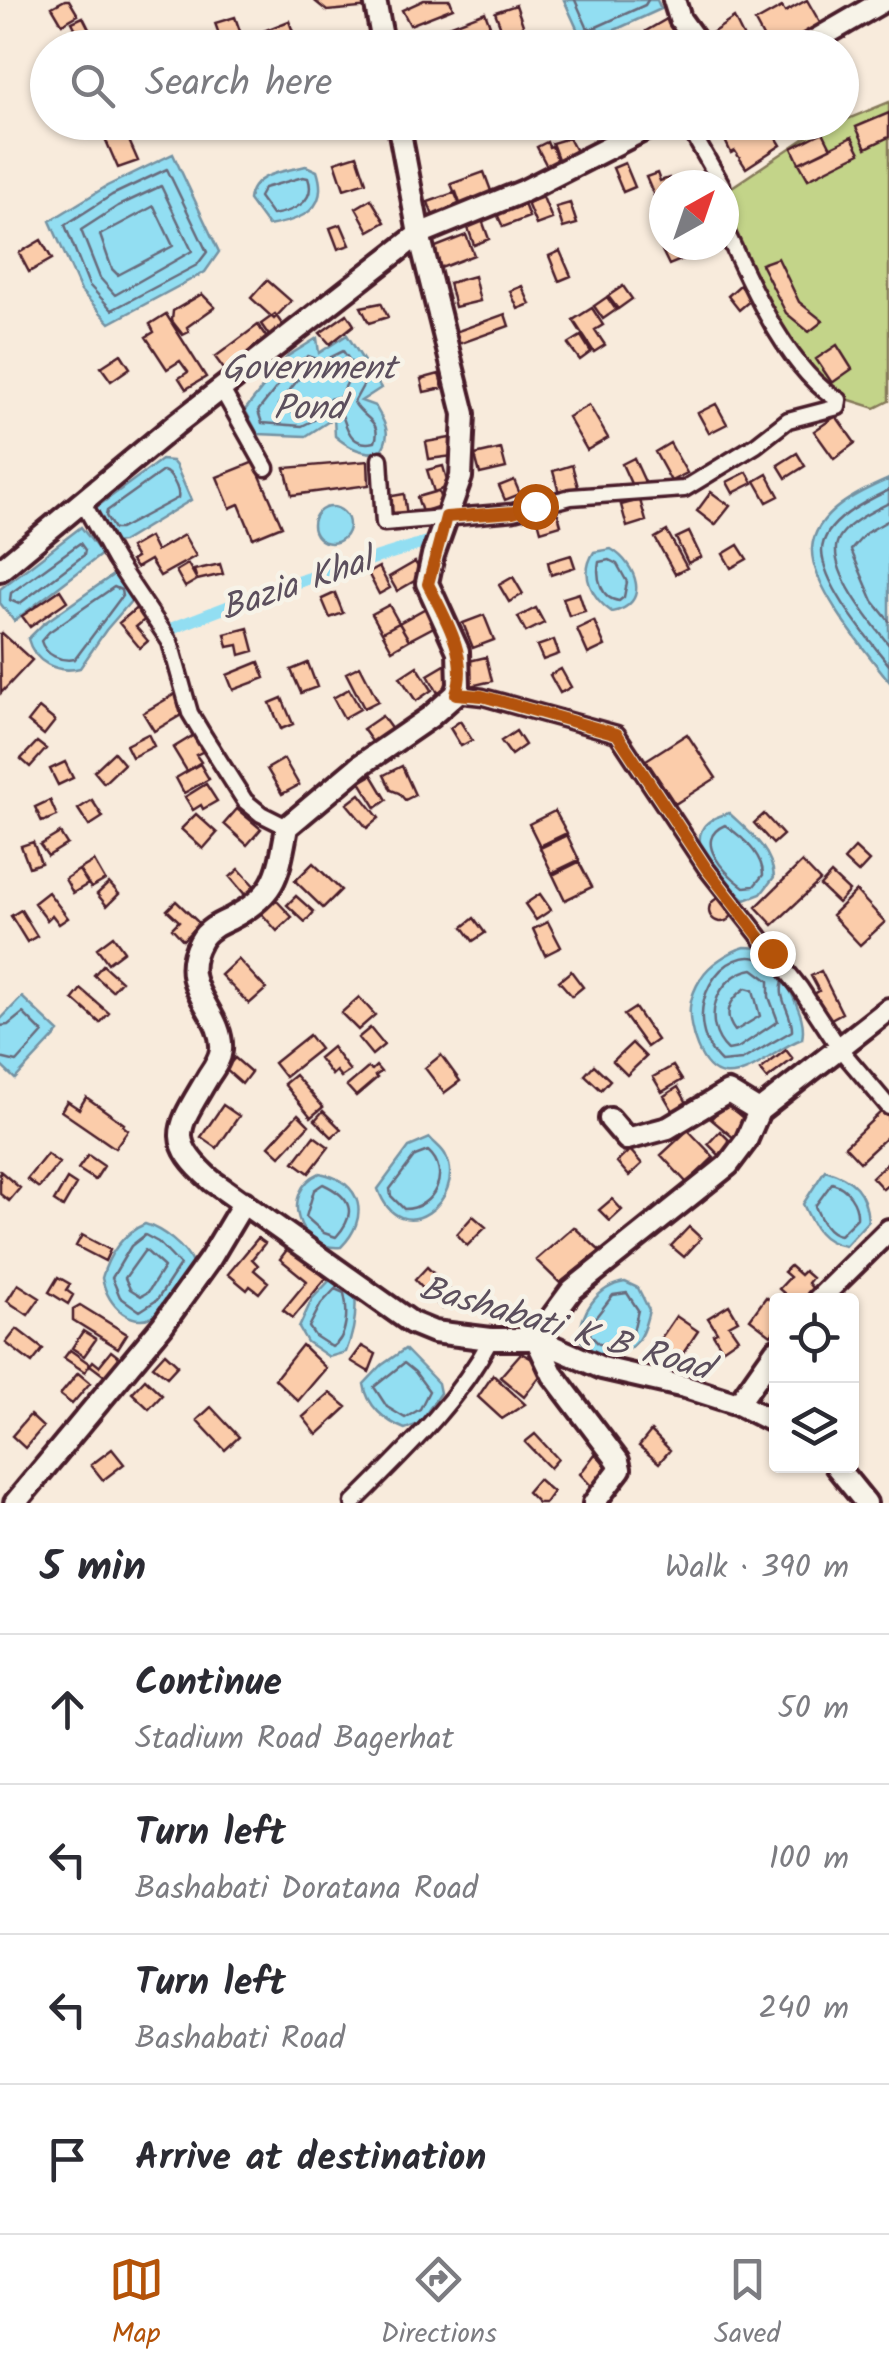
<!DOCTYPE html>
<meta charset="utf-8">
<style>
body{margin:0;font-family:Kalam,sans-serif;background:#f7f7f7;color:#2b2b33}
.controls{position:absolute;right:30px;bottom:30px;display:grid;overflow:hidden;border-radius:10px;box-shadow:0 2px 8px #0004}
.controls button{width:90px;height:90px;display:grid;place-items:center;padding:0;border:0;border-bottom:2px solid #e1e1e2;background:#fff;color:#2b2b33;font:50px sans-serif}
.compass{position:absolute;left:649px;top:170px;width:90px;height:90px;border-radius:50%;background:#fff;box-shadow:0 2px 8px #0004;rotate:40deg}
.stop{position:absolute;width:30px;height:30px;margin:-22px;border:8px solid #b45309;border-radius:50%;background:#fff}
.stop.end{background:#b45309;border-color:#fff;box-shadow:0 2px 10px #0008}
.list{margin:0;padding:0;list-style:none}
h2{display:flex;justify-content:space-between;align-items:center;height:130px;margin:0;padding:0 40px;font-size:42px}
h2 small{font-size:32px;font-weight:400;color:#7c7c81}
.list li{display:grid;grid-template-columns:65px 1fr auto;gap:30px;align-items:center;box-sizing:border-box;height:150px;padding:0 40px;border-top:2px solid #e1e1e2}
.list b{display:block;font-size:38px;white-space:nowrap}
.list p{margin:0;font-size:32px;white-space:nowrap;color:#7c7c81}
.list em{font-size:32px;font-style:normal;color:#7c7c81}
.icon{flex:none;width:55px;height:55px;fill:none;stroke:currentColor;stroke-width:2;stroke-linecap:round;stroke-linejoin:round}
.map{position:relative;flex:none;width:889px;height:1503px;overflow:hidden}
.search{position:absolute;background:#fff;box-shadow:0 2px 8px #0004;left:30px;right:30px;top:30px;height:110px;display:flex;align-items:center;gap:25px;box-sizing:border-box;padding:0 35px;border-radius:55px;color:#7c7c81;font-size:38px}
.sheet{height:730px;background:#fff}
nav{display:flex;justify-content:space-around;align-items:center;box-sizing:border-box;height:140px;border-top:2px solid #e1e1e2;background:#fff;font-size:28px;color:#7c7c81}
nav a{display:grid;justify-items:center;gap:5px}
nav .on{color:#b45309}
.map>svg:first-child{display:block}
.green{fill:#c3d489;stroke:#867a5a;stroke-width:2.5}
.water{fill:#92def2;stroke:#7592a2;stroke-width:2.5}
.lines{fill:none;stroke-linecap:round;stroke-linejoin:round}
.shore{stroke:#676b7b;stroke-width:2.5}
.canal{stroke:#92def2;stroke-width:12}
.building{fill:#fbccaa;stroke:#4a1f2b;stroke-width:2.5}
.street-casing{stroke:#4a1f2b;stroke-width:21}
.secondary-casing{stroke:#4a1f2b;stroke-width:28}
.primary-casing{stroke:#4a1f2b;stroke-width:28}
.street{stroke:#f7f3e8;stroke-width:14}
.secondary{stroke:#f7f3e8;stroke-width:20}
.primary{stroke:#f7f3e8;stroke-width:20}
.route{stroke:#b45309;stroke-width:12}
.labels{text-anchor:middle;dominant-baseline:central;stroke-width:9;stroke-linejoin:round;paint-order:stroke}
.water-label{font-size:35px;font-style:italic;fill:#5c4f5d;stroke:#f7f3e8}
</style>
<div class="map">
<svg width="889" height="1503" viewBox="0 0 889 1503">
<rect width="100%" height="100%" fill="#f8ebdc"/>
<filter id="ink" filterUnits="userSpaceOnUse"><feTurbulence type="fractalNoise" baseFrequency=".01" numOctaves="2"/><feDisplacementMap in="SourceGraphic" scale="20" xChannelSelector="R" yChannelSelector="G"/><feConvolveMatrix kernelMatrix="1 2 1 2 8 2 1 2 1" color-interpolation-filters="sRGB"/></filter>
<g filter="url(#ink)">
<!-- green -->
<path class="green" d="M889,102V401L875,408L847,399L822,383L777,323L724,222L726,191L811,134Z"/>
<!-- water -->
<path class="water" d="M564,0H657L661,9L584,44Z
M173,154L219,252L205,272L110,323L81,291L50,221L107,186Z
M306,166L317,171C330,210 301,220 268,226L249,200C252,173 283,172 306,166Z
M347,335L381,388L361,401L375,406C385,423 393,434 380,452C363,455 349,448 335,436L334,418L306,436L258,434L245,410L288,356L317,338L319,353Z
M161,460L172,461L176,466L191,500L122,542L112,543L94,509Z
M889,479V681C867,653 810,585 812,549C814,512 861,491 889,479Z
M313 525a18 18 0 1 1 36 0a18 18 0 1 1-36 0Z
M81,527L102,554L14,621L0,603V589Z
M611,549C637,564 651,605 612,612C592,598 579,575 594,552Z
M113,575L128,581L134,592L132,600L106,630L80,668C57,674 34,662 28,639L43,624Z
M729,813C749,832 772,849 774,877L761,894L745,900C717,879 668,828 729,813Z
M745,947L763,948L798,985L790,990C797,1006 806,1021 802,1039C777,1047 752,1077 724,1074C700,1071 688,1027 690,1007C691,998 696,986 701,978C709,964 731,951 745,947Z
M22,997L59,1032L15,1079L0,1065V1020Z
M430,1138C435,1144 443,1149 446,1156C467,1198 401,1254 378,1189L409,1147Z
M825,1170C853,1178 866,1191 868,1221L845,1246C820,1242 813,1226 803,1204Z
M320,1173C363,1182 370,1218 341,1247C297,1251 279,1191 320,1173Z
M145,1224C162,1229 185,1247 192,1263C181,1291 155,1335 123,1313C111,1304 105,1293 102,1278C108,1255 123,1233 145,1224Z
M333,1277L355,1294C357,1314 354,1332 346,1352L329,1357L307,1342L299,1328L312,1299Z
M625,1282L638,1288L649,1310C641,1346 632,1354 595,1355L580,1340C579,1313 598,1286 625,1282Z
M405,1349L438,1383L440,1393L419,1424L405,1429C385,1421 367,1406 364,1384L382,1365Z"/>
<g class="lines">
<!-- shore -->
<path class="shore" d="M575,0L587,27L592,29L645,5L648,0
M167,169L207,252L197,265L112,310L89,285L65,225L112,195Z
M303,177L308,178C317,202 292,212 272,215L259,197L264,188Z
M161,186L192,251L115,295L100,278L81,230L118,206Z
M154,206L173,246L118,275L112,269L100,235Z
M343,351L365,382L354,402C361,418 383,420 375,442C352,447 348,432 342,415L334,410L302,426L262,423L258,411L295,364L308,356L323,361Z
M340,368L348,381L340,397C316,398 303,417 278,411V405L304,372L324,374Z
M163,471C171,473 180,490 178,498L120,529H114L106,516L107,511Z
M889,490C868,500 822,522 822,551C823,586 868,638 889,665
M889,503C873,511 837,527 836,548C834,578 872,623 889,645
M889,520L866,533L851,550L873,601L889,621
M80,543L85,550L84,555L19,604L10,600L11,593Z
M609,560L617,564L627,582L624,597L619,601C601,599 596,578 599,562Z
M114,587L121,590L122,596L75,659C61,662 45,655 41,641L49,632Z
M725,825C741,836 763,854 763,875L754,886L744,887C726,874 691,840 725,825Z
M769,963C723,935 674,1015 721,1062L742,1060L792,1031C793,1014 777,999 783,982
M753,969L769,981V997L778,1021L738,1048L728,1050C700,1024 715,975 753,969Z
M746,988L753,990L760,1016L735,1031C722,1014 730,999 746,988Z
M0,1026L8,1025L23,1013L43,1033L17,1062L0,1058
M428,1151C452,1172 434,1209 404,1209L391,1196L390,1189L415,1156Z
M832,1183C847,1187 858,1203 857,1218L840,1235C826,1233 820,1218 815,1206Z
M323,1184C351,1197 358,1213 336,1237L324,1233L306,1217L314,1190Z
M145,1235L158,1242L180,1265L157,1300L140,1311L120,1297L112,1278L131,1246Z
M145,1250L164,1267L148,1292L141,1296L130,1289L125,1278Z
M335,1289L344,1293C348,1310 348,1338 332,1347L315,1336L309,1327L321,1304Z
M627,1293L638,1310L633,1332L614,1344H599L590,1335L592,1322L613,1295Z
M404,1363L415,1372L429,1391L420,1409L405,1418L387,1407L374,1387Z"/>
<!-- canal -->
<path class="canal" d="M165,631L268,591L430,541"/>
</g>
<!-- building -->
<path class="building" d="M65,0H69L78,15L62,24L52,7Z
M323,0H366L371,7L327,11L316,2Z
M424,0H450L453,8L410,25L402,10Z
M807,0L823,28L787,48H769L755,22L782,7L785,12Z
M516,5L523,25L505,39L495,12Z
M485,12L495,39L473,48H443L436,31Z
M672,16L690,48H655L646,31Z
M83,17L93,37L83,43L72,22Z
M235,17L241,34L221,40L215,23Z
M734,18L749,48H715L709,35Z
M289,21L296,40L277,48H261L256,34Z
M889,113V137L866,148L856,127Z
M740,122H767L781,145L746,168L735,151L731,153L722,134Z
M124,129L138,161L118,168L104,136Z
M823,132L831,148L799,163L792,148Z
M852,137L860,153L808,179L799,163Z
M569,138L579,157L561,167L552,143Z
M547,142L549,147L552,146L560,167L550,172L537,147Z
M357,155L366,182L344,189L335,162Z
M625,163L635,187L623,192L613,168Z
M484,172L494,199L463,212L451,184Z
M657,173L660,181L669,178L671,185H664V192L654,196L646,177Z
M456,192L463,212L435,222L428,202Z
M543,197L552,219L536,225L527,203Z
M371,199L385,222L369,231L356,208Z
M570,203L577,224L563,228L556,207Z
M524,204L529,217L503,227L497,214Z
M482,220L489,239L474,245L467,225Z
M341,224L350,245L338,249L330,228Z
M664,232V245H689L693,255L669,265L655,236Z
M466,235L474,255L441,268L433,248Z
M41,240L52,259L29,272L19,253Z
M560,251L571,276L559,281L549,256Z
M778,258L799,302L823,321L809,332L786,313L761,264Z
M474,276L480,301L455,307L449,283Z
M267,280L291,301L274,319L251,298Z
M740,285L752,299L739,310L728,296Z
M522,286L530,304L518,309L510,291Z
M623,286L632,299L618,309L608,296Z
M202,294L215,307L187,327L189,332L183,335L172,321L173,311Z
M607,297L616,310L603,319L594,306Z
M381,303L388,317L369,323L361,307Z
M592,308L603,325L595,330L605,345L594,352L573,320Z
M166,314L206,377L186,389L179,378L188,372L180,361L167,369L146,337L154,332L150,324Z
M275,314L284,327L270,337L261,324Z
M347,314L354,325L330,344L320,333Z
M505,314L509,326L459,344L455,332Z
M258,325L271,344L229,376L215,357Z
M581,336L591,352L580,360L568,344Z
M837,345L852,369L832,383L816,359Z
M121,354L130,368L111,381L101,367Z
M439,374L443,388L424,392L421,379Z
M716,404L727,424L709,433L698,413Z
M589,405L608,438L587,450L568,417Z
M836,416L855,443L834,459L814,431Z
M450,438L453,456L429,459L426,442Z
M670,443L687,473L671,481L655,452Z
M501,449L506,468L480,474L475,455Z
M797,453L805,466L786,478L778,465Z
M634,458L645,482L633,488L622,464Z
M368,461L369,485L292,495L285,468Z
M254,462L282,526L253,538L239,504L230,508L217,477Z
M572,465L578,487L559,493L553,471Z
M443,466L449,487L434,492L427,470Z
M747,472L753,483L733,493L727,482Z
M767,474L779,496L767,502L755,481Z
M514,480L520,494L505,500L499,486Z
M438,491L443,505L422,512L417,497Z
M711,492L730,506L715,525L697,511Z
M404,494L407,516L391,519L387,497Z
M640,500L646,521L627,527L621,505Z
M555,503L561,525L541,531L535,509Z
M667,531L687,568L675,574L655,538Z
M689,532L701,557L688,563L676,538Z
M184,535L196,556L160,576L150,560L136,568L131,561L136,558L130,548L149,537L156,551Z
M738,545L747,559L731,568L723,554Z
M571,555L575,567L551,575L548,562Z
M415,562L423,576L397,591L389,577Z
M188,564L197,580L185,587L176,571Z
M220,564L223,574L197,580L194,570Z
M379,567L390,588L379,594L368,573Z
M513,577L523,594L509,602L499,585Z
M60,590L67,601L30,627L22,616Z
M335,593L343,613L330,618L322,599Z
M579,593L585,611L569,616L563,598Z
M433,604L443,622L409,640L399,623Z
M140,605L149,616L136,627L148,641L140,648L119,623Z
M389,605L399,623L382,632L372,614Z
M536,608L544,623L526,632L518,617Z
M484,615L494,640L473,648L463,623Z
M594,621L605,646L588,654L577,629Z
M399,623L409,640L392,650L382,632Z
M248,628L254,651L240,655L238,645L228,647L225,634Z
M2,633L32,660L1,693L0,635Z
M554,640L559,654L543,660L537,646Z
M486,657L492,681L471,686L465,662Z
M259,662L265,678L233,690L227,675Z
M308,663L317,687L301,693L291,670Z
M445,665L457,683L438,693L428,675Z
M360,666L378,701L364,708L346,673Z
M417,666L432,690L416,701L400,677Z
M561,669L571,687L560,693L550,675Z
M349,689L360,709L344,718L333,698Z
M177,693L188,711L154,731L143,713Z
M282,698L293,724L281,729L270,703Z
M39,708L55,721L44,735L28,722Z
M382,716L395,734L376,747L363,729Z
M460,721L472,740L461,746L450,728Z
M516,731L525,745L511,755L501,741Z
M148,734L154,746L132,757L126,745Z
M687,734L716,778L675,804L646,760Z
M194,735L204,751L196,755L201,762L187,771L173,748Z
M37,742L46,749L30,767L21,759Z
M114,752L124,764L104,783L94,771Z
M284,759L299,785L282,794L267,769Z
M65,762L73,778L58,785L50,769Z
M200,764L209,779L184,793L176,778Z
M402,766L415,795L405,800L399,793L391,790L384,775Z
M372,775L387,800L376,808L360,782Z
M206,784L217,801L203,809L201,805L193,810L185,797Z
M360,794L379,818L367,828L347,804Z
M50,800L57,816L42,822L35,807Z
M92,800L103,817L89,826L78,809Z
M237,809L261,829L247,845L224,824Z
M555,811L567,833L540,846L529,824Z
M196,814L217,833L203,849L181,829Z
M764,814L783,835L773,844L754,823Z
M60,833L67,844L48,856L40,845Z
M567,835L579,860L552,873L540,848Z
M33,842L41,863L29,867L21,846Z
M855,848L869,861L858,873L844,860Z
M94,861L105,880L91,888L79,870Z
M579,862L592,887L565,900L553,875Z
M802,862L820,881L773,925L756,907Z
M313,863L341,890L323,908L295,881Z
M239,869L257,889L247,897L230,877Z
M79,870L88,884L73,893L65,879Z
M831,874L849,891L838,903L820,886Z
M109,883L119,894L107,906L97,894Z
M856,891L885,922L860,945L832,915Z
M48,892L68,918L59,924L52,915L47,920L34,903Z
M540,894L551,910L536,920L525,904Z
M296,896L314,912L305,922L287,905Z
M709 910a12 12 0 1 1 24 0a12 12 0 1 1-24 0Z
M276,900L292,917L277,931L261,913Z
M176,901L199,923L183,940L172,928L179,921L167,910Z
M21,910L37,936L27,942L11,916Z
M474,918L485,933L473,941L463,927Z
M548,922L561,947L545,955L533,929Z
M113,936L124,951L108,963L97,948Z
M238,959L266,989L249,1004L221,975Z
M103,965L121,981L112,991L94,975Z
M571,971L583,987L572,996L559,981Z
M821,971L842,1013L827,1021L814,994L819,991L811,976Z
M81,989L109,1013L100,1023L73,999Z
M359,997L375,1015L358,1030L341,1013Z
M635,1008L657,1040L647,1047L624,1015Z
M370,1028L384,1045L372,1055L358,1038Z
M309,1035L320,1049L285,1077L274,1063Z
M632,1043L646,1057L627,1075L613,1061Z
M332,1047L350,1071L341,1077L336,1071L332,1075L319,1058Z
M786,1050L793,1059L767,1079L760,1070Z
M441,1055L460,1081L444,1093L425,1068Z
M235,1058L251,1072L242,1084L225,1069Z
M594,1065L610,1080L601,1090L585,1075Z
M376,1066L381,1072L375,1076L377,1078L356,1096L347,1086L368,1068L372,1070Z
M673,1066L682,1080L662,1092L653,1077Z
M295,1075L323,1107L311,1117L284,1084Z
M678,1087L687,1103L673,1111L664,1096Z
M86,1097L124,1124L123,1126L128,1130L115,1148L61,1111L67,1101L79,1109Z
M725,1103L749,1123L735,1139L711,1119Z
M223,1105L239,1116L217,1148L201,1137Z
M886,1107L889,1111V1135L860,1162L845,1146Z
M323,1111L341,1129L332,1137L315,1120Z
M298,1114L309,1125L280,1156L269,1146Z
M688,1130L714,1157L687,1183L661,1155Z
M720,1131L739,1150L726,1162L708,1144Z
M314,1136L329,1147L309,1173L294,1162Z
M630,1150L642,1164L629,1176L617,1162Z
M47,1154L59,1163L39,1188L27,1179Z
M88,1155L104,1166L95,1180L78,1169Z
M889,1161V1184L883,1189L872,1177Z
M0,1171L20,1188L9,1201L0,1194Z
M67,1179L76,1185L63,1207L54,1201Z
M612,1199L622,1210L610,1221L599,1210Z
M473,1216L486,1227L467,1246L457,1234Z
M574,1227L600,1251L560,1283L536,1260Z
M689,1227L701,1238L684,1257L671,1246Z
M82,1235L110,1250L105,1261L76,1246Z
M258,1238L265,1243L252,1259L258,1265L254,1270L268,1282L259,1293L250,1286L247,1290L228,1274Z
M289,1247L326,1278L293,1318L283,1310L307,1281L280,1259Z
M790,1266L800,1275L804,1271L812,1278L808,1283L813,1289L802,1300H792L779,1289L790,1277L784,1272Z
M427,1267L455,1295L442,1309L415,1280Z
M58,1277L70,1284L66,1290L73,1295L68,1304L49,1292Z
M18,1284L40,1298L28,1315L7,1301Z
M766,1297L776,1305V1328L771,1335L750,1319Z
M80,1305L127,1334L118,1348L73,1320V1309Z
M729,1305L738,1320L729,1325L738,1338L722,1349L713,1334L717,1332L708,1318Z
M676,1316L698,1331L680,1358L659,1341Z
M17,1329L43,1349L32,1363L6,1343Z
M83,1331L96,1339L84,1356L72,1348Z
M302,1345L326,1368L298,1401L275,1379Z
M362,1346L376,1354L369,1372L351,1361Z
M70,1350L90,1364L85,1372L64,1358Z
M111,1351L125,1362L110,1380L90,1365L93,1361L99,1366Z
M165,1353L178,1365L167,1377L153,1366Z
M521,1353L547,1367L524,1397L500,1377Z
M78,1373L90,1383L72,1404L60,1395Z
M493,1375L525,1404L502,1419L478,1397Z
M145,1379L162,1395L149,1409L132,1393Z
M330,1393L347,1407L317,1435L303,1417Z
M211,1407L239,1437L225,1450L197,1420Z
M30,1415L43,1427L25,1448L12,1436Z
M651,1431L670,1450L659,1463L639,1446Z
M535,1434L558,1459L550,1468L525,1442Z
M112,1449L124,1464L103,1480L91,1465Z
M595,1454L615,1471L596,1491L580,1474Z
M538,1479L553,1492L545,1503H538L527,1492Z"/>
<g class="lines">
<!-- street casing -->
<g class="street-casing">
<path id="street" d="M686,122L722,185
M221,388L266,468
M380,459L384,523L513,512L571,497L684,489L756,445L788,420L838,407L839,400C788,373 748,279 724,227
M82,501L115,560L170,642L190,713L205,738L245,801L261,814L287,827
M456,694L483,697L617,734L706,868L800,988L840,1049L889,1107
M353,1503C404,1452 457,1403 491,1339"/>
</g>
<!-- secondary casing -->
<g class="secondary-casing">
<path id="secondary" d="M375,0L384,48
M674,0L680,19L701,48
M398,122L419,234L464,414L461,477L433,555L427,583L458,651L459,685L456,694L430,717L362,764L287,827C278,876 277,894 230,919C219,924 206,930 200,942C174,988 224,1011 221,1050C220,1060 214,1068 208,1077C179,1127 164,1139 212,1181L412,1323L434,1332L491,1339H536L602,1368L685,1387L738,1404L776,1423
M610,1119L627,1139L668,1128L728,1092L759,1111
M818,1300L889,1230
M738,1404L776,1350
M836,1466L866,1503
M15,1503L162,1326L210,1259L244,1202
M594,1503L620,1469L618,1461L553,1375L536,1339L572,1290L728,1165L746,1141L759,1111L889,1009"/>
</g>
<!-- primary casing -->
<g class="primary-casing">
<path id="primary" d="M802,48L885,0
M0,570L175,425L419,234L524,191L659,122"/>
</g>
<!-- street -->
<use href="#street" class="street"/>
<!-- secondary -->
<use href="#secondary" class="secondary"/>
<!-- primary -->
<use href="#primary" class="primary"/>
</g>
</g>
<g class="lines" filter="url(#ink)">
<!-- route -->
<path class="route" d="M535,506L513,512L446,517L428,584C444,616 470,657 456,694L482,696L617,734L706,868L772,953"/>
</g>
<g class="labels">
<!-- water labels -->
<g class="water-label">
<text x="309" y="370">Government<tspan x="309" dy="40">Pond</tspan></text>
<text transform="translate(297 586) rotate(-19)">Bazia Khal</text>
<text transform="translate(565 1330) rotate(16)">Bashabati K B Road</text>
</g>
</g>
</svg>
<div class="controls">
<button><svg class="icon" aria-label="locate" viewBox="0 0 24 24"><circle cx="12" cy="12" r="6"/><path d="M12 2v4M12 18v4M2 12h4M18 12h4"/></svg></button>
<button><svg class="icon" aria-label="layers" viewBox="0 0 24 24"><path d="M12 4l9 5-9 5-9-5zM3 14l9 5 9-5"/></svg></button>
</div>
<svg class="compass" viewBox="-18 -18 36 36"><path d="M0-13l5 13h-10z" fill="#e53935"/><path d="M0 13l5-13h-10z" fill="#7c7c81"/></svg>
<div class="stop" style="left:535px;top:506px"></div>
<div class="stop end" style="left:772px;top:953px"></div>
<div class="search"><svg class="icon" aria-label="search" viewBox="0 0 24 24"><circle cx="10" cy="10" r="6"/><path d="M15 15l6 6"/></svg>Search here</div>
</div>
<section class="sheet">
<h2>5 min<small>Walk · 390 m</small></h2>
<ul class="list">
<li><svg class="icon" aria-label="ahead" viewBox="0 0 24 24"><path d="M12 20V5M6 11l6-6 6 6"/></svg><div><b>Continue</b><p>Stadium Road Bagerhat</p></div><em>50 m</em></li>
<li><svg class="icon" aria-label="left" viewBox="0 0 24 24"><path d="M17 20v-9H6M10 6l-5 5 5 5"/></svg><div><b>Turn left</b><p>Bashabati Doratana Road</p></div><em>100 m</em></li>
<li><svg class="icon" aria-label="left" viewBox="0 0 24 24"><path d="M17 20v-9H6M10 6l-5 5 5 5"/></svg><div><b>Turn left</b><p>Bashabati Road</p></div><em>240 m</em></li>
<li><svg class="icon" aria-label="arrive" viewBox="0 0 24 24"><path d="M6 21V4h12l-3 4 3 4H6"/></svg><div><b>Arrive at destination</b></div></li>
</ul>
</section>
<nav>
<a class="on"><svg class="icon" aria-label="map" viewBox="0 0 24 24"><path d="M3 6l6-2 6 2 6-2v14l-6 2-6-2-6 2zM9 4v14M15 6v14"/></svg>Map</a>
<a><svg class="icon" aria-label="directions" viewBox="0 0 24 24"><path d="M12 3l9 9-9 9-9-9zM9 14v-3h6M13 9l2 2-2 2"/></svg>Directions</a>
<a><svg class="icon" aria-label="saved" viewBox="0 0 24 24"><path d="M7 4h10v16l-5-4-5 4z"/></svg>Saved</a>
</nav>
